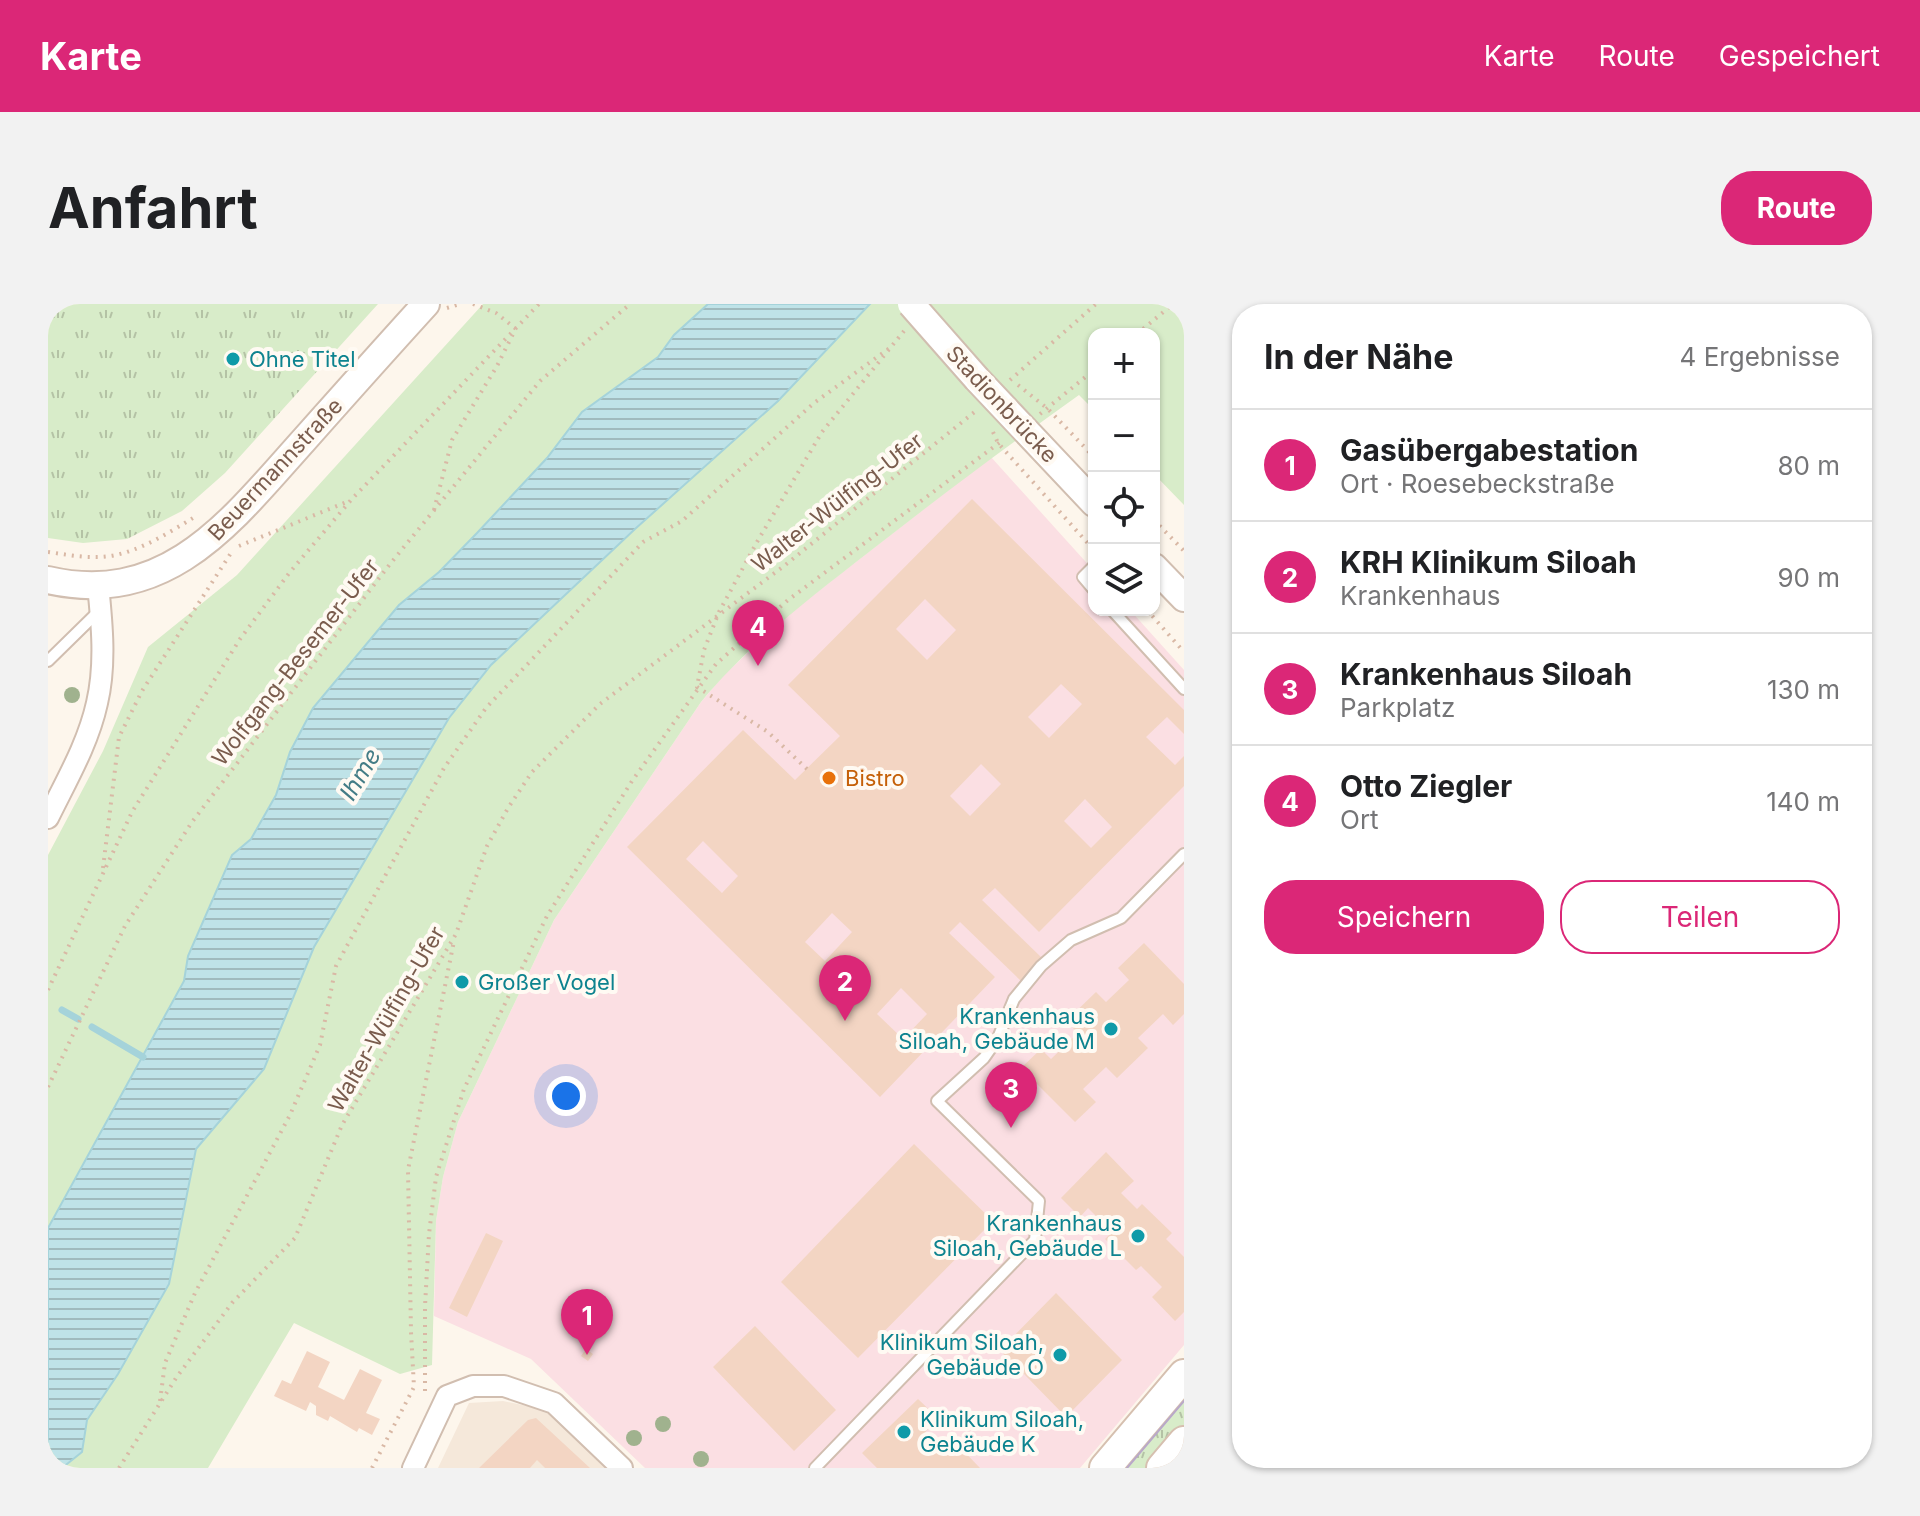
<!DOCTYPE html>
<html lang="de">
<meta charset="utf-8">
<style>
body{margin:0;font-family:Inter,sans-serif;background:#f2f2f2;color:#202124}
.controls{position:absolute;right:24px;top:24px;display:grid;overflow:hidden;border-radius:16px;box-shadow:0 2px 6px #0004}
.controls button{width:72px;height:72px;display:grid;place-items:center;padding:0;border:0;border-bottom:2px solid #e0e0e0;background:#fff;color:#202124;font:40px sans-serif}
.you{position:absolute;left:518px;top:792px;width:28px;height:28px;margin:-20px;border:6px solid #fff;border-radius:50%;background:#1a73e8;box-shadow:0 0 0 12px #1a73e833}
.badge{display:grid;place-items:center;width:52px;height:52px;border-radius:50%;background:#db2777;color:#fff;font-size:26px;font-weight:700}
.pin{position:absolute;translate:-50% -66px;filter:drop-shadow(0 2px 4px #0008)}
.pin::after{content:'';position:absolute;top:42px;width:28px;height:24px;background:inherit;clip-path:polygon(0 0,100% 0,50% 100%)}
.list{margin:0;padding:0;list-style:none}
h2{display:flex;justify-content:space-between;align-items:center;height:104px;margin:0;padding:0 32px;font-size:34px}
h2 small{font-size:26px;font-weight:400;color:#757577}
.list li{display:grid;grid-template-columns:52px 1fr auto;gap:24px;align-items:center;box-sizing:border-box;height:112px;padding:0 32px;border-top:2px solid #e0e0e0}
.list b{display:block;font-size:30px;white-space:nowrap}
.list p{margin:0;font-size:26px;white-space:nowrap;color:#757577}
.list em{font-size:26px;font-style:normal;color:#757577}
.actions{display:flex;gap:16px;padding:24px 32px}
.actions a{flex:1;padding:18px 0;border:2px solid #db2777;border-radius:32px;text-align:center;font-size:28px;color:#db2777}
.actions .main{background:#db2777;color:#fff}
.icon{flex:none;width:44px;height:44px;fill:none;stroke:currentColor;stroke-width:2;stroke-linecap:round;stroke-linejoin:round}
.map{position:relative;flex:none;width:1136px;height:1164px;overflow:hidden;border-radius:32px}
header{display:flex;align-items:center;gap:48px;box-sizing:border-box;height:112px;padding:0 40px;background:#db2777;color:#fff}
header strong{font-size:38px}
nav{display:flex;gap:44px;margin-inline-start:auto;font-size:28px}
.intro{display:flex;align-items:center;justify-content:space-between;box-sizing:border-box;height:192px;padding:0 48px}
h1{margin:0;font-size:56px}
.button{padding:20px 36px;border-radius:32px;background:#db2777;color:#fff;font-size:28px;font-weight:700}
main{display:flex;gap:48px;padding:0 48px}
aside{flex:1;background:#fff;border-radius:32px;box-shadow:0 2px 6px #0004}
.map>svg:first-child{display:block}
.residential{fill:#f5e8da}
.medical{fill:#fbdfe3}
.grass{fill:url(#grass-tufts)}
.green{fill:#d8ecc9}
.water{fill:url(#water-rules);stroke:#a5d3da;stroke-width:2}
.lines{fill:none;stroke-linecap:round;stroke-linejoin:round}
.stream{stroke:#a5d3da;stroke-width:7}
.building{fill:#f3d5c3;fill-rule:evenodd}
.service-casing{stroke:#d1beb0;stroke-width:14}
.minor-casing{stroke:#d1beb0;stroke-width:24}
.tertiary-casing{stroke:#d1beb0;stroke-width:30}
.secondary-casing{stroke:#d6c0b0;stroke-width:34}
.path{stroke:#d9b8a5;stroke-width:4;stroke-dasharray:2 6;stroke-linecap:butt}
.service{stroke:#fff;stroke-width:10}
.minor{stroke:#fff;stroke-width:20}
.tertiary{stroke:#fff;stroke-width:26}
.secondary{stroke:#fff;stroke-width:30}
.tram{stroke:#b9a8c9;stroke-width:2}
.tertiary-bridge-casing{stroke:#d1beb0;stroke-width:30;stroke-linecap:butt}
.tertiary-bridge{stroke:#fff;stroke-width:26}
.tree{fill:#a0b28e}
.culture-dot{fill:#0f9aa8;stroke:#fffaf3;stroke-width:3}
.food-dot{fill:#e8710a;stroke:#fffaf3;stroke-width:3}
.labels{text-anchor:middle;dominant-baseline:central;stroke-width:8;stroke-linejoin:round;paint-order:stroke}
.culture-label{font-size:22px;fill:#0d838f;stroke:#fffaf3;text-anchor:start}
.street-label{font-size:22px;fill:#7a5c4d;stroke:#fffaf3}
.food-label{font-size:22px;fill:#c56008;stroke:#fffaf3;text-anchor:start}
.water-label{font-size:24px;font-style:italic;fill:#437c86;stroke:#fffaf3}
</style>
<header>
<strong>Karte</strong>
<nav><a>Karte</a><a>Route</a><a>Gespeichert</a></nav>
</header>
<div class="intro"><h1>Anfahrt</h1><a class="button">Route</a></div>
<main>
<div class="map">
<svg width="1136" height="1164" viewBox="0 0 1136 1164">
<defs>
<pattern id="grass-tufts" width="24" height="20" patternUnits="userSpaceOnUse" patternTransform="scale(2)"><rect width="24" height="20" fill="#d8ecc9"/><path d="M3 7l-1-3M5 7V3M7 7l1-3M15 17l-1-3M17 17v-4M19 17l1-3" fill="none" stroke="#b4c2a5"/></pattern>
<pattern id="water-rules" width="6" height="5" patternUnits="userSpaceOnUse" patternTransform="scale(2)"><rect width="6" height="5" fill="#bfe3e8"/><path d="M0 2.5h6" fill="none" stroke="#a0bbbe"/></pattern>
</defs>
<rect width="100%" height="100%" fill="#fdf6ec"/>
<!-- residential -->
<path class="residential" d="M455,1097L498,1106L558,1164H390L421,1099Z"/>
<!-- medical -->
<path class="medical" d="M943,153L1046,267V306H1082L1136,366V1041L1032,1164H597L483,1055L386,1012L388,917L395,873L410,818L506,616L653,398L676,371L746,306Z"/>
<!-- grass -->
<path class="grass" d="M0,0H330L177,169L134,207L79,235L35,239L0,234Z
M1136,1084V1121L1099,1164H1067Z"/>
<!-- green -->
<path class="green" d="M435,0H1136V201L1106,170V30H1046V106L1031,91C959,142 890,194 821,248C762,294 701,340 653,398L506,616L410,818L395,873L388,917L384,1061L352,1070L246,1019L160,1164H0V551L55,447L100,343L189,271Z"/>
<!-- water -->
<path class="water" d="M660,0H822L730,97L587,225L443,361L401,414L266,643L216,765L148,845L121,980L70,1070L39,1116L34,1148L14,1164H0V924L136,677L140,652L184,551L203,535L228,491L242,448L265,404L351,301L391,268L429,229L499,154L534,108L610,53L626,31Z"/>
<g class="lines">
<!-- stream -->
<path class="stream" d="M14,706L30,715
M44,723L95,753"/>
</g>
<!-- building -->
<path class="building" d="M924,195L1136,406V430L1119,413L1098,433L1127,461L1136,452V482L991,628L947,584L934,596L994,654L973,677L912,618L901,629L947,673L832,793L579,543L695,426L747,476L792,432L740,381ZM877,295L908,326L879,356L848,325ZM1013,380L1034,400L1001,434L980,413ZM933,460L953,480L922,512L902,492ZM1037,495L1064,523L1043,544L1016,517ZM655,537L690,572L674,589L638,555ZM784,609L804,628L777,657L757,638ZM853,684L879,710L855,735L829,710Z
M1096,639L1136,680V710L1125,721L1115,710L1090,734L1100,744L1069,774L1058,763L1035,785L1048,798L1027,818L973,764L993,745L1003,755L1030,729L1018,717L1048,688L1058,698L1081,676L1070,664Z
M866,840L945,917L810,1054L733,978Z
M1058,848L1086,877L1073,889L1089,905L1094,900L1124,929L1118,935L1136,953V1008L1127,1017L1104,993L1114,983L1093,962L1088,966L1057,935L1064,928L1040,904L1032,913L1013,894Z
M438,929L455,937L419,1013L401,1004Z
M1008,989L1074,1056L1018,1113L976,1070L967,1071L966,1063L952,1046Z
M707,1022L788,1106L746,1147L665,1063Z
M538,1045L545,1050L540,1057L533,1052Z
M259,1047L282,1058L270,1083L296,1096L312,1065L334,1076L318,1109L332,1115L324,1131L311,1124L309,1128L282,1112L280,1117L268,1111V1102L262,1098L258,1107L226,1092L234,1076L243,1080Z
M870,1095L890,1114L875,1131L893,1151L906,1137L932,1164H829L814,1149Z
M488,1114L542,1164H497L489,1156L482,1164H431L480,1116Z"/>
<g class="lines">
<!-- service casing -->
<g class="service-casing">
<path id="service" d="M1046,262L1035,273L1046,286
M1064,306L1136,385
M0,357L51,307
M767,1164L987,936L991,897L889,797L936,754L950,734L966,695L993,662L1023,636L1073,614L1136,550"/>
</g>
<!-- minor casing -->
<g class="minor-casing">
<path id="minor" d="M0,514C18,477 40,440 49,399C58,361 54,320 50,281
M365,1164L399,1092L425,1082H456L506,1099L574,1164"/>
</g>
<!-- tertiary casing -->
<g class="tertiary-casing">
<path id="tertiary" d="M929,75L1046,199
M1106,263L1136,294
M0,276C120,304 185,215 256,136C296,91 337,45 378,0"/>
</g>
<!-- secondary casing -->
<g class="secondary-casing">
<path id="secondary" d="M1057,1164L1136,1071
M1114,1164L1136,1138"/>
</g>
<!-- path -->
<path class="path" d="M425,0L448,9L468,25
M399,4L412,0
M1089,30L1125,0
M962,76L1048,0
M970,81L1000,105L1046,153
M992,110L1046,66
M945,128L950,139L1045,245
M386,206L404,136L449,62L465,30
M1106,216L1136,247
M191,242L301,197
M0,248C15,250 30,253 44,253C80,255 115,232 145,214
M1099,306L1136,348
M759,465L720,428L649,383L656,346L671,308L709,238L774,128L856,27
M55,564L71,433L94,387L183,249
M0,686L84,508L192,335L242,268L303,196L491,0
M0,783L77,622L144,518L342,260L492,77L582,0
M377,1087V1002L381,930L388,873L416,785L499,612L584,477L668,360L740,296L955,136
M112,1097L117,1059L147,989L242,811L272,741L288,662L396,464L438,404L595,238L634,217L766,99L843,43
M71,1164L128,1074L184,999L247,934L294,821L408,630L439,542L460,504L484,468L552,400L736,262L929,106
M324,1164L366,1083L363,1028L360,866L406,637"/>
<!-- service -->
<use href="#service" class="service"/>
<!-- minor -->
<use href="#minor" class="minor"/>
<!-- tertiary -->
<use href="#tertiary" class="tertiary"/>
<!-- secondary -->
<use href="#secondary" class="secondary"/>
<!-- tram -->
<path class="tram" d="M1079,1164L1136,1097"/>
<!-- tertiary-bridge casing -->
<g class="tertiary-bridge-casing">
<path id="tertiary-bridge" d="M863,0L929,75"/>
</g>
<!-- tertiary-bridge -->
<use href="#tertiary-bridge" class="tertiary-bridge"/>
</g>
<!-- trees -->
<g class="tree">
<circle cx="24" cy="391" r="8"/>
<circle cx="615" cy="1120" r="8"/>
<circle cx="586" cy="1134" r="8"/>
<circle cx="653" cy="1155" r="8"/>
</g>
<!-- markers -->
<g class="culture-dot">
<circle cx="185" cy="55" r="8"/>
<circle cx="414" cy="678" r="8"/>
<circle cx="1063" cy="725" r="8"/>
<circle cx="1090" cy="932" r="8"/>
<circle cx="1012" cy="1051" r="8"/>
<circle cx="856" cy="1128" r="8"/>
</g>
<circle class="food-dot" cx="781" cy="474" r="8"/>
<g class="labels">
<!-- culture labels -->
<g class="culture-label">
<text x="201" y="55">Ohne Titel</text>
<text x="430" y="678">Großer Vogel</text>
<text x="1047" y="712" text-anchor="end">Krankenhaus<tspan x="1047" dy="25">Siloah, Gebäude M</tspan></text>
<text x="1074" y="919" text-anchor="end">Krankenhaus<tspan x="1074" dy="25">Siloah, Gebäude L</tspan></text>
<text x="996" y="1038" text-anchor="end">Klinikum Siloah,<tspan x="996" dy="25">Gebäude O</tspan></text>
<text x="872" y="1115">Klinikum Siloah,<tspan x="872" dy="25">Gebäude K</tspan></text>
</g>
<!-- street labels -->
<g class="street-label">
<text transform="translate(954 100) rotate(47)">Stadionbrücke</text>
<text transform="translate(227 165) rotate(-47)">Beuermannstraße</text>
<text transform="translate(789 198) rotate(-38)">Walter-Wülfing-Ufer</text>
<text transform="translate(247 358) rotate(-52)">Wolfgang-Besemer-Ufer</text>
<text transform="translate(338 715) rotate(-60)">Walter-Wülfing-Ufer</text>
</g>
<!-- food labels -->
<g class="food-label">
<text x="797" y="474">Bistro</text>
</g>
<!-- water labels -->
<g class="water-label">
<text transform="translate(312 470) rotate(-59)">Ihme</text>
</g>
</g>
</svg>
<div class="controls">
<button>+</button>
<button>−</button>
<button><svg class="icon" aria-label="locate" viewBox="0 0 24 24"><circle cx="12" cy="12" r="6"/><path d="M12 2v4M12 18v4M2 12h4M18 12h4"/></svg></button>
<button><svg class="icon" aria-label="layers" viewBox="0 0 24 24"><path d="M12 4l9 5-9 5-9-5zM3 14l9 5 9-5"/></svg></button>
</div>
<div class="you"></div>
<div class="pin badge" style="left:539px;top:1051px">1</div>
<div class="pin badge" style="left:797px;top:717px">2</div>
<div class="pin badge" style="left:963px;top:824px">3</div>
<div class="pin badge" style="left:710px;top:362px">4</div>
</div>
<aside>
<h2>In der Nähe<small>4 Ergebnisse</small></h2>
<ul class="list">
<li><span class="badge">1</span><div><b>Gasübergabestation</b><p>Ort · Roesebeckstraße</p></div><em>80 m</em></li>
<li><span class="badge">2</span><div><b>KRH Klinikum Siloah</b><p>Krankenhaus</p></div><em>90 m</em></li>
<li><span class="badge">3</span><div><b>Krankenhaus Siloah</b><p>Parkplatz</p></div><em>130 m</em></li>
<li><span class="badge">4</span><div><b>Otto Ziegler</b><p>Ort</p></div><em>140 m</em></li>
</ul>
<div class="actions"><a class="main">Speichern</a><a>Teilen</a></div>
</aside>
</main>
